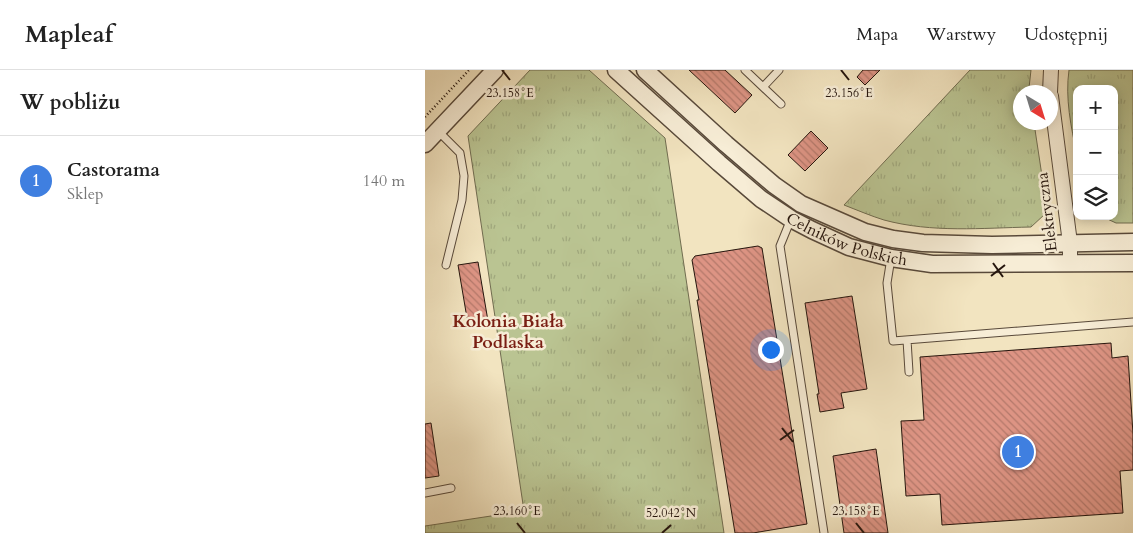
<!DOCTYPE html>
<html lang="pl">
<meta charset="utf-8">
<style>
body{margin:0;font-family:Cardo,serif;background:#f6f6f6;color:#222}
.controls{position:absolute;right:15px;top:15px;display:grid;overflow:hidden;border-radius:10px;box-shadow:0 2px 12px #0003}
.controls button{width:45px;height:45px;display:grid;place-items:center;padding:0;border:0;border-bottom:1px solid #e0e0e0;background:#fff;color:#222;font:25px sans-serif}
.compass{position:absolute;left:588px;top:15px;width:45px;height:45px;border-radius:50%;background:#fff;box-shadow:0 2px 12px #0003;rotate:142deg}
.you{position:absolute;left:345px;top:279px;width:18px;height:18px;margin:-12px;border:4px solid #fff;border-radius:50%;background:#1a73e8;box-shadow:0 0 0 8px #1a73e833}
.badge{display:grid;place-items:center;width:32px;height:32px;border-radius:50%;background:#8f2418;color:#fff;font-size:16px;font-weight:700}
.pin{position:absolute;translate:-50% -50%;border:2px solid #fff;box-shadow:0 1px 5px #0006}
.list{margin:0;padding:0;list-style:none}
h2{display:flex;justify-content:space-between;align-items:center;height:65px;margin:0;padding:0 20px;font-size:21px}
h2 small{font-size:16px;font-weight:400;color:#767676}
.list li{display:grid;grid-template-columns:32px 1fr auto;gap:15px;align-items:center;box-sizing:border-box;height:90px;padding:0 20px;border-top:1px solid #e0e0e0}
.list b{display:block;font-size:19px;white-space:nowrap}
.list p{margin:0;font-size:16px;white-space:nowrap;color:#767676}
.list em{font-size:16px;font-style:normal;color:#767676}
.icon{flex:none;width:28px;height:28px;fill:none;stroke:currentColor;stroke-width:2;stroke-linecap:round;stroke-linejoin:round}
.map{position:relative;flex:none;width:708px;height:463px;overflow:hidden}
header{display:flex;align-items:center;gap:30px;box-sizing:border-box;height:70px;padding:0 25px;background:#fff;border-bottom:1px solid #e0e0e0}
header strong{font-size:24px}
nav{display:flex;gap:28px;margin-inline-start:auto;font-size:18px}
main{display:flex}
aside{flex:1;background:#fff}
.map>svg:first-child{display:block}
.grass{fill:url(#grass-tufts);stroke:#706c50}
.building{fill:url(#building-back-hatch);stroke:#25150d}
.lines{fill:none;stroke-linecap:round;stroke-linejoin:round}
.service-casing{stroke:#58493a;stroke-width:9}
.minor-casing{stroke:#58493a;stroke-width:16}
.tertiary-casing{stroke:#58493a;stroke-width:19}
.path{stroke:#25150d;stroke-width:2.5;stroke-dasharray:1 2.5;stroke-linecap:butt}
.service{stroke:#f7edd6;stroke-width:7}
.minor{stroke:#f7edd6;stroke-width:14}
.tertiary{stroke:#f7edd6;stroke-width:16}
.ticks{fill:none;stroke:#25150d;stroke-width:2}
.labels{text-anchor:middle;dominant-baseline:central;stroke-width:5;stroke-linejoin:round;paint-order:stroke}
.street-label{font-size:16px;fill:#25150d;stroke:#f7edd6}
.neighbourhood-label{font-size:18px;font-weight:bold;fill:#7a1f14;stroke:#f7edd6}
.ticks-label{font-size:12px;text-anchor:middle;fill:#25150d;stroke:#f7edd6;stroke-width:5;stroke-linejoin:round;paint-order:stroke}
</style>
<header>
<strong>Mapleaf</strong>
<nav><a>Mapa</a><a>Warstwy</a><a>Udostępnij</a></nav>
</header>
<main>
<aside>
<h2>W pobliżu<small></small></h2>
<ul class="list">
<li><span class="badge" style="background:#3f7fe0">1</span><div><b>Castorama</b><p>Sklep</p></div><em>140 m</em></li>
</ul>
</aside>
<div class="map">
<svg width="708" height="463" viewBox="0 0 708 463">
<defs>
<pattern id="grass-tufts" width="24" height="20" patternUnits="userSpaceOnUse" patternTransform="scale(1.25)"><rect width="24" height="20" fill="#bac492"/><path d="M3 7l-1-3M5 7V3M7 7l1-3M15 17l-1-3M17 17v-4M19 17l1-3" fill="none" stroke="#a0a87d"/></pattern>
<pattern id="building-back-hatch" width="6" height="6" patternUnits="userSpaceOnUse" patternTransform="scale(1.25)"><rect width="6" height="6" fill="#dd9484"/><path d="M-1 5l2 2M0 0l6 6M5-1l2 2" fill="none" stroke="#b3786a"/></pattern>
</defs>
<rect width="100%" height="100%" fill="#f2e4c0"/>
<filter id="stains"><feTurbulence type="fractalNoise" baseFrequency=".004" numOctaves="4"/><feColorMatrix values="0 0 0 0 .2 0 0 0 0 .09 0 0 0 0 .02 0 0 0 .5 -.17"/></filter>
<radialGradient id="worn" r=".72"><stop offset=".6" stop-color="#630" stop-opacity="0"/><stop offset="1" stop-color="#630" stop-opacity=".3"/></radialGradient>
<!-- grass -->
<path class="grass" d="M105,0H164L240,68L299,463H0V456L99,441L43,66Z
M545,0H606L604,18L605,22H596V52L609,53L622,139L620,144L606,157C557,158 507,163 459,150C446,146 432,140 419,135Z
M644,0H708V153H691L676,146H689V19H652V85C646,57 640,28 644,0Z"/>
<!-- building -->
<path class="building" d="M264,0H300L327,25L310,43Z
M438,0H455L440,15L432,7Z
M386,61L403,78L380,101L363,85Z
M333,176L337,178L382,454L328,463H310L272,230H274L267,190L270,186Z
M53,192L63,251L43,254L33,195Z
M427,226L442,319L416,323L419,338L395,342L392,324H394L380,233Z
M686,273L687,288L703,286L708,364V400L695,401L698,443L517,455L515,424L481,426L476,351L499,350L495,287Z
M6,353L14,406L0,408V354Z
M451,379L463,463H419L408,386Z"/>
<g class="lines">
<!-- service casing -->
<g class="service-casing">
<path id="service" d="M320,0L356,34
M338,17L354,0
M13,61L35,83L39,106L37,130L21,195
M366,149L355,176L399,463
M466,188L462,213L468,271L708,252
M482,270L484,302
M0,423L26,418"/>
</g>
<!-- minor casing -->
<g class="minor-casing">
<path id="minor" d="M625,22L626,0
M626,26L645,173V194"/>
</g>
<!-- tertiary casing -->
<g class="tertiary-casing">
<g id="tertiary">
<path id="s1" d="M191,0L294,93L336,129L366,149L387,160L424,177L466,188L507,194L708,193"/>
<path d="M220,0L301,74L349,115L376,134L440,162L468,169L498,173L567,175L708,172"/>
<path d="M0,74L70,0"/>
</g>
</g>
<!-- path -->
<path class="path" d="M0,47L44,0"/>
<!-- service -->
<use href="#service" class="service"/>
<!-- minor -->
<use href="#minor" class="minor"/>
<!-- tertiary -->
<use href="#tertiary" class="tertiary"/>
</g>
<!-- ticks -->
<path class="ticks" d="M77,0L85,10M416,0L424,10M568,193L578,207M566,206L580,195M357,358L368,372M355,370L369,360M92,453L100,463M431,453L439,463M237,463L246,455"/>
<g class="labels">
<!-- street labels -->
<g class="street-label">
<text transform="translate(622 142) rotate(-97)">Elektryczna</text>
<text stroke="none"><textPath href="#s1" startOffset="290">Celników Polskich</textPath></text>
</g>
<!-- neighbourhood labels -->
<g class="neighbourhood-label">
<text x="83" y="251">Kolonia Biała<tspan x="83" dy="21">Podlaska</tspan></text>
</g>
</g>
<g class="ticks-label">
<text x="85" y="27">23.158°E</text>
<text x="424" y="27">23.156°E</text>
<text x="92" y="445">23.160°E</text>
<text x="431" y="445">23.158°E</text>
<text x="246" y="447">52.042°N</text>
</g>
<rect width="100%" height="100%" filter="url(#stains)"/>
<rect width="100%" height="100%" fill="url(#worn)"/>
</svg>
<div class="controls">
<button>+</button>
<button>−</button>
<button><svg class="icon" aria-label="layers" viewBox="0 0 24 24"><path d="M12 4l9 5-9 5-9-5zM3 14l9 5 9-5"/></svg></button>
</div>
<svg class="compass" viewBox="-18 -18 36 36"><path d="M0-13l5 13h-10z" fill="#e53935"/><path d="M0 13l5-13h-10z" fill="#767676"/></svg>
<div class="you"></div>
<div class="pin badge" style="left:593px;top:382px;background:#3f7fe0">1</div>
</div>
</main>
